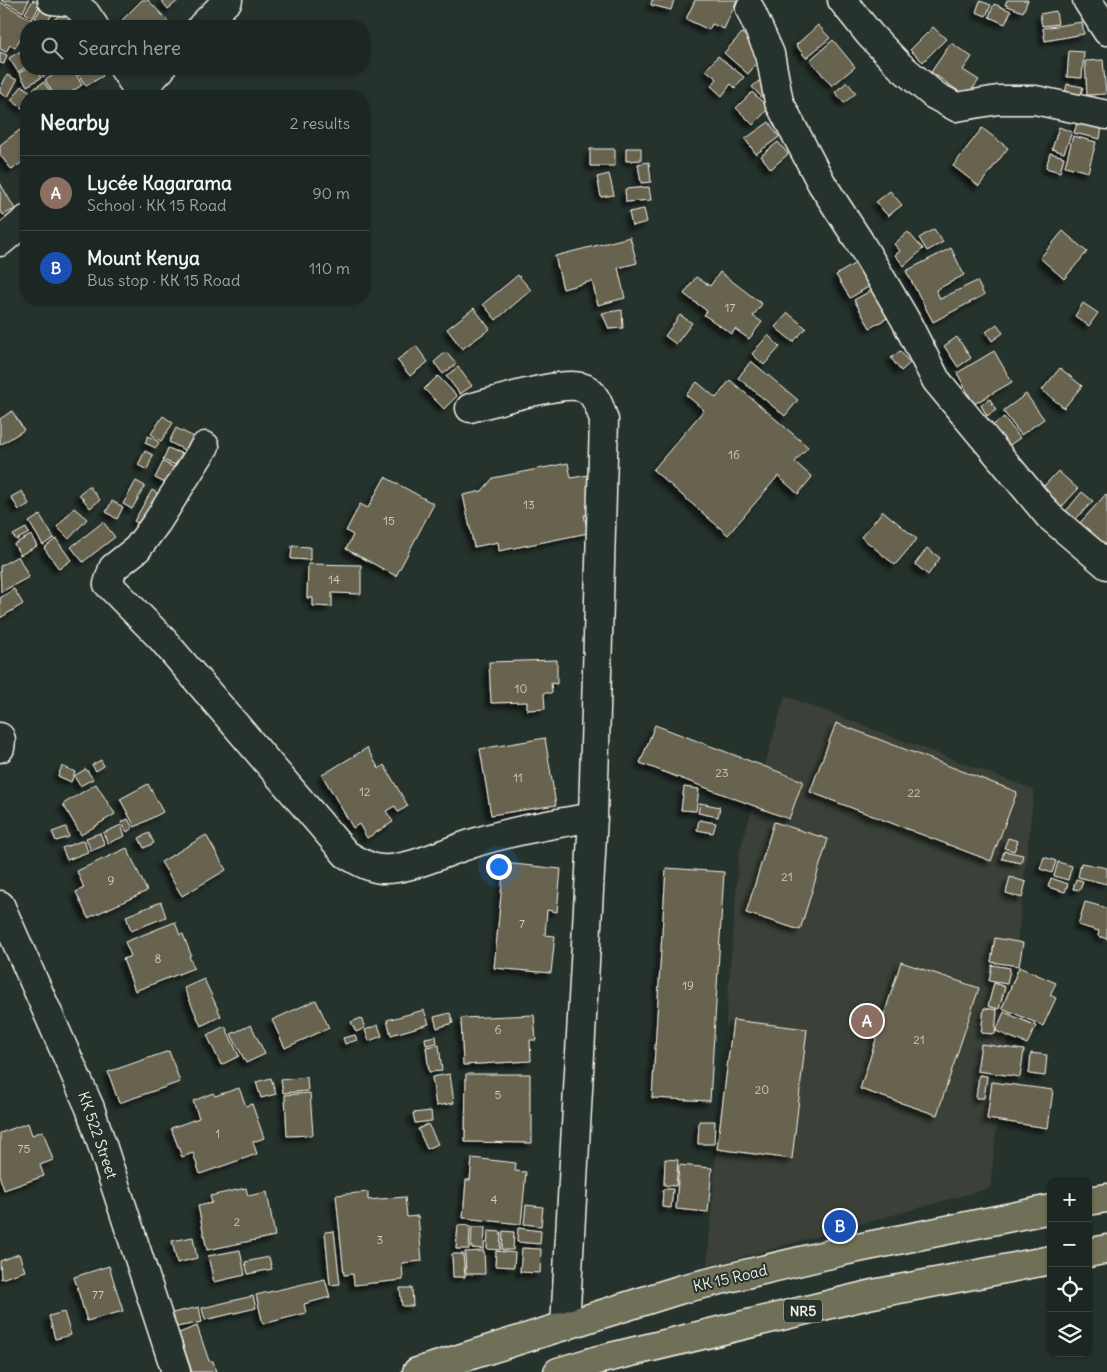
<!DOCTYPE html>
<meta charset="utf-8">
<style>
body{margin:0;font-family:Delius,sans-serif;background:#252e2a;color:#f1f3f6}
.controls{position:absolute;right:15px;bottom:15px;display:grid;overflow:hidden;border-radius:10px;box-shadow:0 1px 4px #0004}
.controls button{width:45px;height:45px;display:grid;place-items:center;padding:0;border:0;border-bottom:1px solid #3a4340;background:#1c2622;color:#f1f3f6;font:25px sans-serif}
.you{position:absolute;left:498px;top:866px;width:18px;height:18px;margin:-12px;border:4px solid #fff;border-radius:50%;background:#1a73e8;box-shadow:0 0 0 8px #1a73e833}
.badge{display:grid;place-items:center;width:32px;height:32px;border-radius:50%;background:#0b8043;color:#fff;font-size:16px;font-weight:700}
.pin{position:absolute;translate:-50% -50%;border:2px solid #fff;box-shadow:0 1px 5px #0006}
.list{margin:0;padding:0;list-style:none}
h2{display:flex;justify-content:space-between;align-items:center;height:65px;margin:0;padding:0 20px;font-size:21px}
h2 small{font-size:16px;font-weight:400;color:#a0a5a5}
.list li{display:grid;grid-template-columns:32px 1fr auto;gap:15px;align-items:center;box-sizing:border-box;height:75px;padding:0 20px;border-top:1px solid #3a4340}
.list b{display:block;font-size:19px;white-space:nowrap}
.list p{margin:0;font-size:16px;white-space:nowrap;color:#a0a5a5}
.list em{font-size:16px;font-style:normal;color:#a0a5a5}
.icon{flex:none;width:28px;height:28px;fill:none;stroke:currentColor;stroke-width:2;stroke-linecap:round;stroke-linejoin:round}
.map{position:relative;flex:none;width:1107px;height:1372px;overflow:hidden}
.search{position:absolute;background:#1c2622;box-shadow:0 1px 4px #0004;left:20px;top:20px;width:350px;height:55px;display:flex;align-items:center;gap:12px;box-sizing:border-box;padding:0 18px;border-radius:20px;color:#a0a5a5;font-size:19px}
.panel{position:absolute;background:#1c2622;box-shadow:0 1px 4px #0004;left:20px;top:90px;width:350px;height:215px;border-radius:20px}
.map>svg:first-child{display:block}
.built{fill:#3a4138}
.building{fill:#676350;stroke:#f4f1e8;filter:url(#shadow)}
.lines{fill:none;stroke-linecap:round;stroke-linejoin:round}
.street-casing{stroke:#f4f1e8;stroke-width:31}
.highway-casing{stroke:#f4f1e8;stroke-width:31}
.street{stroke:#26332d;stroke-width:28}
.highway{stroke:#706f59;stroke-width:28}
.labels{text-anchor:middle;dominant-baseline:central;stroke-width:4;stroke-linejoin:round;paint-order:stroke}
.number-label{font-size:12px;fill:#d1cec2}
.shield{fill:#26332d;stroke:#b6b8b0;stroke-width:1}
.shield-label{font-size:14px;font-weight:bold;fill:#f4f1e8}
.street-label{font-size:15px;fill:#f4f1e8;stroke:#26332d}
</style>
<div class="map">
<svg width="1107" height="1372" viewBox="0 0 1107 1372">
<defs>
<filter id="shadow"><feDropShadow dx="-4.5" dy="4.5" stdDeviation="2.5" flood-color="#0009"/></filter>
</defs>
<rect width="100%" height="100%" fill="#26332d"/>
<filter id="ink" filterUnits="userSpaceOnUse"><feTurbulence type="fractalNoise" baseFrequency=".02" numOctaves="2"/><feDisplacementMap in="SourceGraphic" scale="10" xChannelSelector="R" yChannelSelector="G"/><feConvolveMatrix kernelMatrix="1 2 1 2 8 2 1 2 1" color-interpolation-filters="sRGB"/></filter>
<g filter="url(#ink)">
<!-- built -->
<path class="built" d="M785,696L1034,790L990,1188L707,1267L739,854Z"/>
<!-- building -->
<path class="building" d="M1,0H29L23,12Z
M33,0L40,4L33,18L25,13Z
M142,0H148L168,21L163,26H129L122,20Z
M161,0H179L168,9Z
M652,0H674L671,10L651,5Z
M695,0H737L724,29L712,24L709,30L686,19Z
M1007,0H1028L1023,12L1005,5Z
M45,1L56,8L46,24L35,18Z
M980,1L991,5L986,16L976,12Z
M0,2L38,23L36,26H26V37L22,35L15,48L10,45L6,52L0,49Z
M994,4L1011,11L1005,24L989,17Z
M72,5L79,20L71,26H46Z
M1056,11L1058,24L1042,26L1040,14Z
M1082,22L1084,34L1045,41L1043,28Z
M818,25L830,38L806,58L796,45Z
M933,27L946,39L923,62L910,50Z
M742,33L765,53L748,74L724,53Z
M833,40L855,67L832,86L810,60Z
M951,43L972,57L963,70L979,80L967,97L931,72Z
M26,48V67L18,72L9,58Z
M1069,51L1084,52L1082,78L1067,77Z
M0,52L7,55L4,64L0,63Z
M718,56L744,77L735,88L731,84L722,96L711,86L717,79L706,70Z
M1103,60L1106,94L1087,95L1085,61Z
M27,69H36L41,78L27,86L19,73Z
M38,69H51L53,71L43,77Z
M64,69H73L82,85L65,96H55L45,80Z
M75,69H99L103,76L86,86Z
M7,75L17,80L8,97L0,93V89Z
M760,80L777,98L769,105L752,87Z
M44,82L53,96H37L33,89Z
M847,82L856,93L844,103L835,92Z
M1067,84L1083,87L1080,97L1064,98Z
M22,86L37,96H26V111L11,100Z
M752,92L769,108L753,125L736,108Z
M1078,120L1102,126L1100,139L1074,133Z
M769,122L779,137L756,154L745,139Z
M25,126L26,128V159L12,170L0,155V145Z
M1059,127L1072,132L1064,153L1052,149Z
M982,128L1008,148L979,186L953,166Z
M1073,136L1096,142L1088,172L1065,166Z
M778,142L788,154L771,169L761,156Z
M626,148H641V160L626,161Z
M590,149H615V166H590Z
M1050,153L1064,157L1060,172L1046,168Z
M649,162L651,182L641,183L638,164Z
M609,174L614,195L601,197L597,177Z
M0,183L15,209L3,215L0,211Z
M649,187L651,200L626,202L625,189Z
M890,191L902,205L888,216L876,202Z
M644,209L647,222L632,226L629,212Z
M934,229L943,242L927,251L919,238Z
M1063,231L1087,252L1064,279L1040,258Z
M908,232L923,249L904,266L895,255L900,251L894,244Z
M630,237L637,263L618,268L625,298L598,305L592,281L563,289L555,256Z
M951,248L964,275L936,290L940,299L977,281L984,295L933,322L906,271Z
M864,258L878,281L850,298L836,275Z
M720,272L762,304L753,316L762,322L749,339L735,329L732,334L704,315L707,311L684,294L696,277L710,286Z
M518,275L531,290L496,320L483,304Z
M881,285L896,313L870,328L854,300Z
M1083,303L1098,313L1089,326L1075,316Z
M474,308L490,329L462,349L447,329Z
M622,310L623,328L609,329L602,313Z
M788,313L806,328L793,342L775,327Z
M680,315L692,323L676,344L665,336Z
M997,324L1003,333L992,341L986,332Z
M768,335L780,347L764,365L752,354Z
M957,337L971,358L958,367L944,346Z
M416,346L428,362L410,376L397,360Z
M900,351L910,363L901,371L891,358Z
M994,351L1012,382L974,404L957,373Z
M446,352L456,364L443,374L434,362Z
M751,361L798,400L785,416L738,378Z
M458,367L472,386L460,394L446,376Z
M1060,368L1082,386L1064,408L1042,390Z
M438,376L457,396L444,409L424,389Z
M730,380L808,447L795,462L812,477L798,494L778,476L728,535L653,470L704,410L686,395L697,382L716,398Z
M1026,394L1044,419L1021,435L1003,411Z
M990,399L996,410L987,416L981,405Z
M12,411L24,430L0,445V419Z
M163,416L173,423L161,441L151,434Z
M1004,417L1020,438L1007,447L992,426Z
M176,428L200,440L192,454L169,442Z
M148,436L159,442L156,448L145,443Z
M168,448L190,457L185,469L163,460Z
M145,451L153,455L147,470L138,465Z
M163,462L182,471L174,487L155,478Z
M568,463L571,478L588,475L595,513L584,515L588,533L499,551L498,542L474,547L463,495L482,491L493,478Z
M1058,471L1078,489L1057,512L1047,502L1052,497L1042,488Z
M385,477L434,504L396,576L346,549L353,535L346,531L360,504L368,508Z
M136,481L145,486L132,509L123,504Z
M89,486L100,500L90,508L79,494Z
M152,490L164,497L146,528L134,521Z
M22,491L29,504L19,510L11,497Z
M1082,492L1093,501L1075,520L1066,511Z
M1106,494L1107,495V551L1078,525Z
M112,501L123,507L117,519L106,512Z
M74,508L87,519L69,539L57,527Z
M883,511L917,539L895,565L861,537Z
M40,515L54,538L43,545L29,522Z
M103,522L115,537L83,562L71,547Z
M26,528L29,533L16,540L13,535Z
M31,535L37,546L20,555L14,544Z
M56,539L71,560L59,569L44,548Z
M292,546L310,547V560L291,559Z
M927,548L940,558L928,575L915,564Z
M18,556L29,577L1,592L0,566Z
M308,564L361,565V594L332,593V607L313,606V598H307Z
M14,589L23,604L0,618V598Z
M557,660V684L551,683L552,693H544L545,709L527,710V702L491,703L489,662Z
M836,723L1017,792L991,861L810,792Z
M655,725L803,781L789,819L640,763Z
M545,738L556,805L491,815L480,749Z
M367,748L379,769L384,765L408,806L398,812L395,806L386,811L393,822L367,838L359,824L353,828L322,775Z
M101,760L104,766L96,771L92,765Z
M62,766L75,772L71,782L58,776Z
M86,769L93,779L80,786L74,776Z
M96,784L115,814L81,835L63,804Z
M148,784L163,812L135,827L120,799Z
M684,787L699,789L696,811L681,810Z
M700,803L720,807L718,817L698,813Z
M128,819L133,828L127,832L121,822Z
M699,820L716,823L713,833L697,830Z
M774,822L828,839L800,930L746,913Z
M121,825L125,836L108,843L103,833Z
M66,827L69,837L56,841L52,832Z
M100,833L105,845L91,851L86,838Z
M149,833L154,843L144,848L139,838Z
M206,835L226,870L182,896L161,862Z
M1008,838L1018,841L1014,851L1004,848Z
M84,840L88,852L67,860L62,848Z
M127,848L147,891L88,918L76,892L84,888L77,871Z
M1004,851L1023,855L1021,863L1002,859Z
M1044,857L1056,861L1052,873L1040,869Z
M1058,862L1072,866L1068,880L1054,876Z
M504,863L561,869L557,912L547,910L545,935L555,936L551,973L494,968Z
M1081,863L1107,868V884L1078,877Z
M666,868L724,872L710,1101L652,1098Z
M1010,877L1026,882L1022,898L1006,893Z
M1051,878L1068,884L1065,892L1048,887Z
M1076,879L1083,881L1080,890L1073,889Z
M161,902L166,917L131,931L126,916Z
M1085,902L1107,908V939L1098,936L1099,931L1078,925Z
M175,922L180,935L183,934L191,955L189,956L194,968L135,991L123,959L131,956L125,942Z
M995,938L1023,943L1019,966L991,962Z
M901,962L979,988L937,1115L860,1089Z
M992,965L1010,968L1007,984L989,981Z
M1019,967L1056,983L1050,995L1056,998L1043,1026L1002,1008Z
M204,979L221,1016L201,1026L184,988Z
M994,983L1005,987L999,1009L988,1006Z
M316,1000L329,1028L285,1048L272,1020Z
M984,1008L997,1010L995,1034L981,1033Z
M424,1010L429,1024L391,1035L387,1020Z
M1004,1012L1036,1026L1027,1044L996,1031Z
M450,1013L453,1023L437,1028L434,1017Z
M534,1015L536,1040H530L531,1061L463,1065L461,1018Z
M361,1018L365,1028L356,1032L351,1022Z
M733,1020L807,1029L792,1159L717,1149Z
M251,1025L265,1054L246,1063L231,1034Z
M378,1025L382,1036L369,1041L365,1030Z
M225,1026L239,1056L221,1065L207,1035Z
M355,1035L357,1040L345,1044L343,1038Z
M436,1036L437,1043L426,1045L425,1038Z
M981,1044L1024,1050L1020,1077L977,1071Z
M439,1045L442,1071L429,1072L426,1047Z
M169,1051L180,1082L119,1103L108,1072Z
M1031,1053L1047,1055L1045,1076L1029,1074Z
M450,1074L454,1103L436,1106L432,1077Z
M466,1074H530V1115L532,1114V1143L465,1142Z
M979,1075L987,1076L984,1098H976Z
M307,1077L308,1091L283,1093L281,1080Z
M271,1078L276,1094L261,1098L256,1082Z
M992,1082L1053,1090L1048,1128L987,1119Z
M239,1088L246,1106L252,1104L264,1138L253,1142L257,1154L200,1174L193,1153L182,1157L171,1128L199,1118L193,1101L213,1093L215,1096Z
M310,1093L313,1135L287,1136L285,1095Z
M431,1111L432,1121L415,1123L413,1113Z
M699,1121H715L714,1144H698Z
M28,1123L32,1135L43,1131L53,1160L40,1165L44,1176L4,1190L0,1178V1133Z
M428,1124L438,1144L427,1149L418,1129Z
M472,1158L516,1163L515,1171L526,1172L521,1224L463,1218L466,1180H470Z
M665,1159L678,1160L676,1186L664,1185Z
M679,1165L712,1168L708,1212L676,1209Z
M246,1188L248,1196L267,1192L275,1236L207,1250L198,1206L212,1203L210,1196Z
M663,1189H673L671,1208L662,1207Z
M368,1192V1200L405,1197L407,1217L418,1216L422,1261L402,1263L403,1280L354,1285L353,1274L344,1275L336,1195Z
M526,1205L543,1207L541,1226L524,1224Z
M458,1225L470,1226L469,1249H456Z
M472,1227H485L484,1249L471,1248Z
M518,1228L541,1231L540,1244L517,1242Z
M334,1231L340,1284L330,1285L325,1232Z
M488,1231L501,1232L500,1250L487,1249Z
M503,1231L514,1232L513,1250H502Z
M193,1237L197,1258L177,1263L172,1241Z
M522,1248L541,1249L540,1273L520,1272Z
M240,1250L245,1275L214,1282L208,1256Z
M484,1251L485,1274H466L465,1252Z
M496,1251L515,1253L514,1267L495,1266Z
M19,1254L25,1271L1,1279L0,1261Z
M452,1254H463L465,1277H453Z
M269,1257L272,1269L248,1274L245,1262Z
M109,1266L123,1311L87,1321L74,1277Z
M325,1279L330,1297L304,1304L306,1313L263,1324L256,1295Z
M400,1288H412L413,1306H402Z
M253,1296L256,1308L205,1320L202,1308Z
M199,1307L202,1322L172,1328L168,1314Z
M64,1312L71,1335L55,1339L49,1316Z
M197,1326L209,1361H213L216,1372H192L179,1333Z"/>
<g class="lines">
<!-- street casing -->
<g class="street-casing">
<path id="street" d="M52,0L72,2L86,14L94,26
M842,0L870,35L900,66L934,95L956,107L998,100H1035L1107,115
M1087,0L1107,31
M750,9L770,54L779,102L822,184L859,241L905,319L936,380L1049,516L1107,565
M202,26L228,0
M124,69L139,91
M135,96L161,69
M0,242L26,220
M470,408C493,402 561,381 581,387C595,390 600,408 604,420L593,817L565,1326
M205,446L157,522L137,549L113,568L108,584L162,639L346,854C357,861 369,868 381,869C409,871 449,850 477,842C515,830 554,824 593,817
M0,737L1,740L0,748
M0,905L90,1108L176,1372"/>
</g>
<!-- highway casing -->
<g class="highway-casing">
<path id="highway" d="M1088,1201L1107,1198
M1088,1253L1107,1249
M417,1372L682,1289L843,1251L1051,1209
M558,1372L598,1360L873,1294L1051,1260"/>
</g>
<!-- street -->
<use href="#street" class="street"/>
<!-- highway -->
<use href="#highway" class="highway"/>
</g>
</g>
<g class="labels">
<!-- number labels -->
<g class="number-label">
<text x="730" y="307">17</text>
<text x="734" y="454">16</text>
<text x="529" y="504">13</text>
<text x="389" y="520">15</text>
<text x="334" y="579">14</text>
<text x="521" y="688">10</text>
<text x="722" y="772">23</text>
<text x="518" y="777">11</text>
<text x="365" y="791">12</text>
<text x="914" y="792">22</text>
<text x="787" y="876">21</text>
<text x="111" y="880">9</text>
<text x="522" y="923">7</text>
<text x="158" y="958">8</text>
<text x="688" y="985">19</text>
<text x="498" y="1029">6</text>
<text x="919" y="1039">21</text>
<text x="762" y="1089">20</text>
<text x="498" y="1094">5</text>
<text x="218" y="1133">1</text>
<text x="24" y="1148">75</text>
<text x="494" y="1199">4</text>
<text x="237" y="1221">2</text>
<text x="380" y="1239">3</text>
<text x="98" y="1294">77</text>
</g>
<!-- shield labels -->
<rect class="shield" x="784" y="1299.5" width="38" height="23" rx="4"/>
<g class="shield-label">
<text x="803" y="1311">NR5</text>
</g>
<!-- street labels -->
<g class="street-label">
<text transform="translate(98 1135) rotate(71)">KK 522 Street</text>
<text transform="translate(730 1278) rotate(-13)">KK 15 Road</text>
</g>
</g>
</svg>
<div class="controls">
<button>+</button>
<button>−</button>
<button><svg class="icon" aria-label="locate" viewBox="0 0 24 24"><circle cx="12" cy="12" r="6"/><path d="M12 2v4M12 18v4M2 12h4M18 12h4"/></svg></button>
<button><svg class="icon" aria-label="layers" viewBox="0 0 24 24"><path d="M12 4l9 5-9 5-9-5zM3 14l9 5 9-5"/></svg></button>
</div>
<div class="you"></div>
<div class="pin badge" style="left:867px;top:1021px;background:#8d6e63">A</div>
<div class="pin badge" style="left:840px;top:1226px;background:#1a4fb4">B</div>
<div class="search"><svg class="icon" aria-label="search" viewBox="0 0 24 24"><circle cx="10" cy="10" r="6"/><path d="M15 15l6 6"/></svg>Search here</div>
<section class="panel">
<h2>Nearby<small>2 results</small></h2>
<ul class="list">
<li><span class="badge" style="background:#8d6e63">A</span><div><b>Lycée Kagarama</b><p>School · KK 15 Road</p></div><em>90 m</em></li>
<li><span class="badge" style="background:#1a4fb4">B</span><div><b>Mount Kenya</b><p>Bus stop · KK 15 Road</p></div><em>110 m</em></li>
</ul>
</section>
</div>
